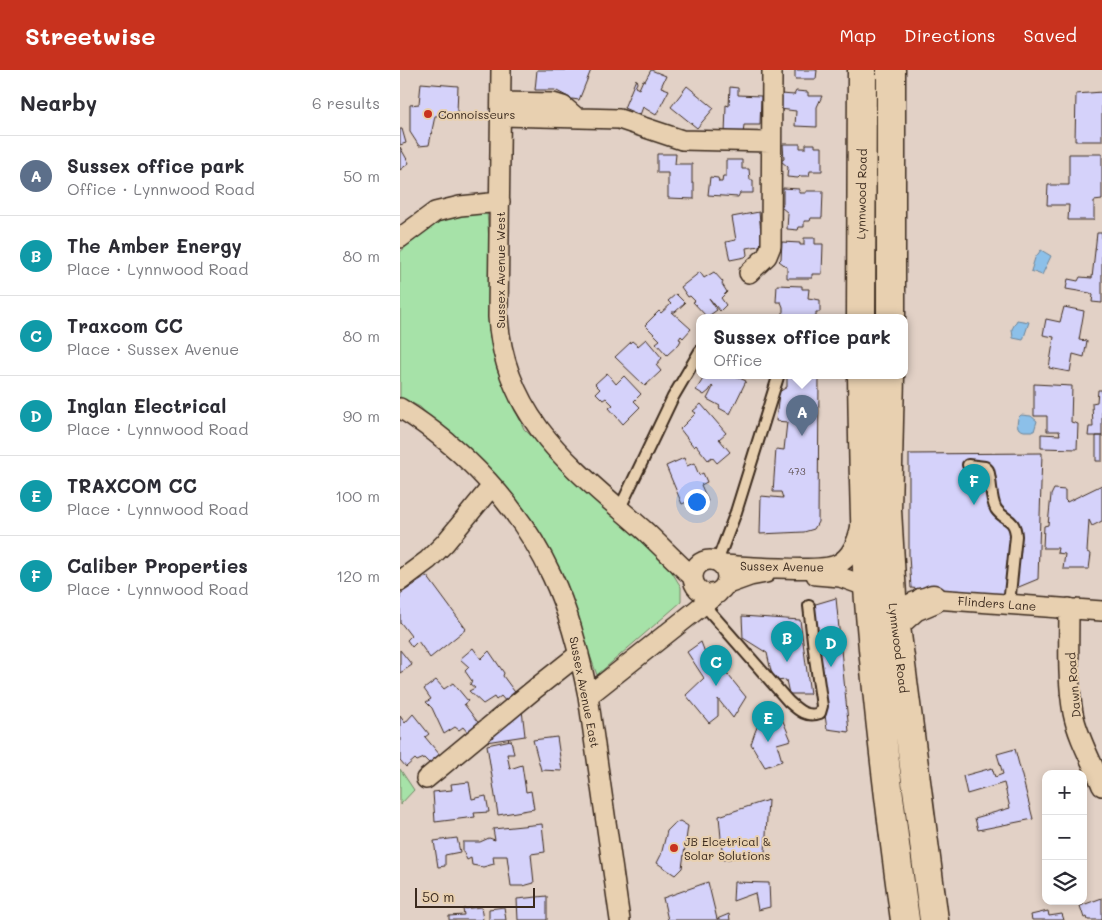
<!DOCTYPE html>
<meta charset="utf-8">
<style>
body{margin:0;font-family:Mali,sans-serif;background:#f2f2f3;color:#2b2b33}
.controls{position:absolute;right:15px;bottom:15px;display:grid;overflow:hidden;border-radius:10px;box-shadow:0 2px 8px #0003}
.controls button{width:45px;height:45px;display:grid;place-items:center;padding:0;border:0;border-bottom:1px solid #e1e1e2;background:#fff;color:#2b2b33;font:25px sans-serif}
.scale{position:absolute;left:15px;bottom:12px;width:120px;box-sizing:border-box;padding-left:5px;border:2px solid #3b2a1e;border-top:0;font-size:14px;line-height:18px;white-space:nowrap;color:#3b2a1e;-webkit-text-stroke:4px #e8d0b0;paint-order:stroke}
.you{position:absolute;left:296px;top:431px;width:18px;height:18px;margin:-12px;border:4px solid #fff;border-radius:50%;background:#1a73e8;box-shadow:0 0 0 8px #1a73e833}
.badge{display:grid;place-items:center;width:32px;height:32px;border-radius:50%;background:#c8321e;color:#fff;font-size:16px;font-weight:700}
.pin{position:absolute;translate:-50% -41px;filter:drop-shadow(0 1px 2px #0008)}
.pin::after{content:'';position:absolute;top:26px;width:18px;height:15px;background:inherit;clip-path:polygon(0 0,100% 0,50% 100%)}
.popup{position:absolute;left:296px;top:244px;width:212px;height:65px;box-sizing:border-box;display:grid;place-content:center;border-radius:10px;background:#fff;filter:drop-shadow(0 1px 4px #0005);font-size:16px;white-space:nowrap;color:#7c7c81}
.popup b{font-size:19px;color:#2b2b33}
.popup::after{content:'';position:absolute;left:50%;top:100%;margin-left:-10px;border:10px solid transparent;border-top-color:#fff}
.list{margin:0;padding:0;list-style:none}
h2{display:flex;justify-content:space-between;align-items:center;height:65px;margin:0;padding:0 20px;font-size:21px}
h2 small{font-size:16px;font-weight:400;color:#7c7c81}
.list li{display:grid;grid-template-columns:32px 1fr auto;gap:15px;align-items:center;box-sizing:border-box;height:80px;padding:0 20px;border-top:1px solid #e1e1e2}
.list b{display:block;font-size:19px;white-space:nowrap}
.list p{margin:0;font-size:16px;white-space:nowrap;color:#7c7c81}
.list em{font-size:16px;font-style:normal;color:#7c7c81}
.icon{flex:none;width:28px;height:28px;fill:none;stroke:currentColor;stroke-width:2;stroke-linecap:round;stroke-linejoin:round}
.map{position:relative;flex:none;width:702px;height:850px;overflow:hidden}
header{display:flex;align-items:center;gap:30px;box-sizing:border-box;height:70px;padding:0 25px;background:#c8321e;color:#fff}
header strong{font-size:24px}
nav{display:flex;gap:28px;margin-inline-start:auto;font-size:18px}
main{display:flex}
aside{flex:1;background:#fff}
.map>svg:first-child{display:block}
.green{fill:#a6e2a8;stroke:#708663}
.water{fill:#8cc0e9;stroke:#6c8498}
.building{fill:#d5d2fa;stroke:#3b2a1e}
.lines{fill:none;stroke-linecap:round;stroke-linejoin:round}
.lane-casing{stroke:#3b2a1e;stroke-width:14}
.street-casing{stroke:#3b2a1e;stroke-width:22}
.primary-casing{stroke:#3b2a1e;stroke-width:31}
.lane{stroke:#e8d0b0;stroke-width:10}
.street{stroke:#e8d0b0;stroke-width:19}
.primary{stroke:#e8d0b0;stroke-width:28}
.poi-dot{fill:#c8321e;stroke:#e8d0b0;stroke-width:2}
.labels{text-anchor:middle;dominant-baseline:central;stroke-width:4;stroke-linejoin:round;paint-order:stroke}
.number-label{font-size:10px;fill:#625455}
.poi-label{font-size:12px;fill:#3b2a1e;stroke:#e8d0b0;text-anchor:start}
.street-label{font-size:12px;fill:#3b2a1e;stroke:#e8d0b0}
</style>
<header>
<strong>Streetwise</strong>
<nav><a>Map</a><a>Directions</a><a>Saved</a></nav>
</header>
<main>
<aside>
<h2>Nearby<small>6 results</small></h2>
<ul class="list">
<li><span class="badge" style="background:#5c6f8a">A</span><div><b>Sussex office park</b><p>Office · Lynnwood Road</p></div><em>50 m</em></li>
<li><span class="badge" style="background:#0f9aa8">B</span><div><b>The Amber Energy</b><p>Place · Lynnwood Road</p></div><em>80 m</em></li>
<li><span class="badge" style="background:#0f9aa8">C</span><div><b>Traxcom CC</b><p>Place · Sussex Avenue</p></div><em>80 m</em></li>
<li><span class="badge" style="background:#0f9aa8">D</span><div><b>Inglan Electrical</b><p>Place · Lynnwood Road</p></div><em>90 m</em></li>
<li><span class="badge" style="background:#0f9aa8">E</span><div><b>TRAXCOM CC</b><p>Place · Lynnwood Road</p></div><em>100 m</em></li>
<li><span class="badge" style="background:#0f9aa8">F</span><div><b>Caliber Properties</b><p>Place · Lynnwood Road</p></div><em>120 m</em></li>
</ul>
</aside>
<div class="map">
<svg width="702" height="850" viewBox="0 0 702 850">
<rect width="100%" height="100%" fill="#e2d1c6"/>
<filter id="ink" filterUnits="userSpaceOnUse"><feTurbulence type="fractalNoise" baseFrequency=".02" numOctaves="2"/><feDisplacementMap in="SourceGraphic" scale="10" xChannelSelector="R" yChannelSelector="G"/><feConvolveMatrix kernelMatrix="1 2 1 2 8 2 1 2 1" color-interpolation-filters="sRGB"/></filter>
<g filter="url(#ink)">
<!-- green -->
<path class="green" d="M42,140L87,142L98,301L124,359L270,499L281,517V532L197,605L161,505L115,428L20,337L0,327V182L27,159Z
M0,699L14,720L0,735Z"/>
<!-- water -->
<path class="water" d="M641,180L651,186L642,205L631,201L635,188Z
M617,250L629,252L623,270L613,268L612,259Z
M621,345L631,346L637,351L634,361H624L619,359L617,355L618,348Z"/>
<!-- building -->
<path class="building" d="M137,0H191L179,30L172,29L155,20H135Z
M251,0L266,6L261,17L269,20L256,45L243,37L240,45L224,38L236,9L237,13L235,17L239,19L243,10L245,11Z
M395,0H417L416,9H395Z
M21,13L58,16L57,43L35,46L29,75L19,76L10,62V35L19,34Z
M287,16L314,38L297,58L271,37Z
M330,17L338,18V25L361,26L360,55H344L343,65H325L326,35L329,36Z
M396,21L408,22V26H422L417,37V57L395,56L396,41L380,39L381,24L394,25Z
M702,22V71H675L676,24Z
M0,59H2L6,73L0,75Z
M383,74H400V78H406V74H415V77H422V101H410L409,106H400L398,108L387,107L388,97L381,91L384,89Z
M0,77L9,93L0,100Z
M257,84H276L275,94H292V113H294V129L268,128V103H257Z
M669,84H702V130L694,131V150H668L669,135H647L648,115H669Z
M326,90H342V99H349L350,110H353V123H340L338,127L308,125L310,107L318,108L319,112H322L323,106H326Z
M383,118L399,119V123H406V121H423L422,148H411L410,151H404V157H399L398,160L387,159L388,143L381,137L383,134Z
M359,142L362,173L359,176L346,178L347,185L345,187L330,190L326,172L336,170L332,147Z
M697,163H702V233L692,232L693,225L690,223L666,219L668,209L678,211L680,207L692,208Z
M404,168H415V174H423L422,204H412V208H387V197L379,191L381,189L382,172L400,173V175H404Z
M300,202L304,208L314,202L323,212L322,214L327,222L321,228L326,235L320,241L309,228L317,240L307,247L293,232L295,231L290,226L288,227L281,217Z
M377,215L402,216V219H409L408,228L420,230V242H416V247H383V237L381,232H376Z
M276,224L285,233L275,242H272L291,259L283,268L281,266L279,269L281,270L279,274L267,285L256,273L260,270L245,255L259,241L261,243L271,234L268,231Z
M664,237L684,241L679,270L687,271L684,287L673,284L670,302L649,298L654,267L643,265L646,249L660,252Z
M246,269L262,288L256,295L261,301L245,316L215,287L232,271L238,276Z
M207,303L216,314L224,306L241,324L234,331L240,337L223,354L209,338L213,335L206,328L203,330L196,323L200,319L195,314Z
M302,305H333L346,311L330,344L319,338L320,336L307,329L313,317L312,316L309,321L304,325L296,320L303,309L301,307Z
M387,305H419L418,452L414,459L404,462L360,464L361,426L383,428L381,422H373L376,379L384,380L387,352L376,351L379,322L387,317Z
M634,314L672,316L671,352L678,354L677,379L641,378V364L660,365L659,361H647V346H634Z
M698,320H702V366H688L689,357H693L692,333L697,332Z
M301,334L326,363L319,369L330,382L317,393L312,387L308,390L296,375L294,377L280,359L296,343L293,341Z
M696,366H702V391H696Z
M642,383L638,509L597,526L511,518L509,485V384Z
M284,388L287,396L294,393L299,405L303,403L307,412L301,415L308,431L291,438L289,431L282,434L266,396Z
M702,415V451L692,456L689,450L687,482L691,484L689,499H663L665,484L657,483L658,478H643L644,456L648,455L651,425L654,419L665,420V430L667,432Z
M27,506L66,559L30,588L18,571L12,577L7,570L11,566L1,553L0,554V524Z
M436,528L449,662L427,659L409,536Z
M342,546L400,550L410,624H389L386,610L376,611L371,601L367,583L343,568Z
M301,572L309,593L316,590L346,627L333,648L318,629V646L309,653L286,625L304,608L287,582Z
M73,578L81,589L89,581L104,603L103,606L117,625L107,633L101,626L96,630L94,627L83,634L69,621L75,618L70,614L72,611L65,601L69,597L60,589Z
M0,580L12,595L0,603Z
M36,610L44,619L53,613L68,631L64,634L80,655L69,664L63,657L59,660L55,657L44,664L32,638L26,632L31,629L24,619Z
M122,640L125,666L86,672Z
M13,644L29,664L25,667L40,685L31,695L24,688L17,691L15,689L6,697L0,690V646L5,653Z
M380,644L391,670L377,674L382,691L365,697L351,674L355,662L361,648Z
M157,667L162,701L141,700L133,670Z
M111,670L114,684H107L110,699L122,695L126,722L131,721L134,739L98,745L87,675Z
M615,679L633,749L578,760L575,748L610,738L604,713L567,724L563,706L592,698L595,707L603,704L597,684Z
M69,712L72,729L86,726L89,742L74,743L75,747L35,752L33,722L52,720L51,714Z
M368,730L365,782L323,790L319,746Z
M280,751L288,756L282,798L275,805L257,793L261,785L267,761L274,754Z
M142,754L145,782L131,784L134,813L123,816H111L107,786H93L94,794L83,797L72,795L71,788L67,790L63,781V772H80L89,768L95,770L93,759Z
M57,768L60,782L45,785V796L38,797L34,771Z
M308,812L317,849L329,844L330,850H268L263,828Z
M334,812L369,813L370,837L358,840L355,823L333,831Z
M147,826V850H118L117,829Z
M702,828V850H688L687,847L684,848L680,836Z
M81,837L83,850H49V846L64,845L63,839Z
M104,837L106,850H89V839Z
M648,841L649,846L662,844L664,850H632L631,845Z"/>
<g class="lines">
<!-- lane casing -->
<g class="lane-casing">
<path id="lane" d="M568,395L585,397L588,400C592,412 590,428 596,439C604,451 615,447 616,466L609,534
M219,440L273,327L300,281
M317,492L336,442L378,307
M304,535L388,631C398,640 406,648 420,643L422,636L415,588L409,536"/>
</g>
<!-- street casing -->
<g class="street-casing">
<path id="street" d="M101,0L98,247C105,351 175,399 246,462C262,477 277,493 293,507
M101,32L153,33L163,36L177,48
M100,46L219,49L282,70L371,72
M0,168L35,142L60,136L100,132
M349,203L367,186L371,176L372,0
M0,338C64,378 120,437 152,506C170,544 180,585 188,626L220,850
M293 507a17 17 0 1 1 34 0a17 17 0 1 1-34 0Z
M322,495C344,496 422,503 438,494C452,487 458,470 461,455
M416,505L440,507L468,517
M0,511L28,490L45,473L92,416
M325,515L350,506L366,503
M521,528L702,541
M669,538C669,573 667,609 673,643C678,668 692,692 702,716
M188,626L318,523
M26,709L136,618L179,584"/>
</g>
<!-- primary casing -->
<g class="primary-casing">
<path id="primary" d="M461,247L462,0
M491,247V0
M462,305C463,376 464,447 468,518C476,629 490,740 505,850
M490,305L487,440L492,526L534,850
M496,553L514,537L533,529"/>
</g>
<!-- lane -->
<use href="#lane" class="lane"/>
<!-- street -->
<use href="#street" class="street"/>
<!-- primary -->
<use href="#primary" class="primary"/>
</g>
</g>
<!-- markers -->
<g class="poi-dot">
<circle cx="28" cy="44" r="5"/>
<circle cx="274" cy="778" r="5"/>
</g>
<g class="labels">
<!-- number labels -->
<g class="number-label">
<text x="397" y="401">473</text>
</g>
<!-- poi labels -->
<g class="poi-label">
<text x="38" y="44">Connoisseurs</text>
<text x="284" y="771">JB Elcetrical &amp;<tspan x="284" dy="14">Solar Solutions</tspan></text>
</g>
<!-- street labels -->
<g class="street-label">
<text transform="translate(461 124) rotate(-89)">Lynnwood Road</text>
<text transform="translate(100 200) rotate(-90)">Sussex Avenue West</text>
<text transform="translate(382 496) rotate(1)">Sussex Avenue</text>
<text transform="translate(597 533) rotate(4)">Flinders Lane</text>
<text transform="translate(499 578) rotate(83)">Lynnwood Road</text>
<text transform="translate(673 615) rotate(-95)">Dawn Road</text>
<text transform="translate(185 622) rotate(79)">Sussex Avenue East</text>
</g>
</g>
</svg>
<div class="controls">
<button>+</button>
<button>−</button>
<button><svg class="icon" aria-label="layers" viewBox="0 0 24 24"><path d="M12 4l9 5-9 5-9-5zM3 14l9 5 9-5"/></svg></button>
</div>
<div class="scale">50 m</div>
<div class="you"></div>
<div class="pin badge" style="left:402px;top:366px;background:#5c6f8a">A</div>
<div class="popup"><b>Sussex office park</b>Office</div>
<div class="pin badge" style="left:387px;top:592px;background:#0f9aa8">B</div>
<div class="pin badge" style="left:316px;top:616px;background:#0f9aa8">C</div>
<div class="pin badge" style="left:431px;top:597px;background:#0f9aa8">D</div>
<div class="pin badge" style="left:368px;top:672px;background:#0f9aa8">E</div>
<div class="pin badge" style="left:574px;top:435px;background:#0f9aa8">F</div>
</div>
</main>
